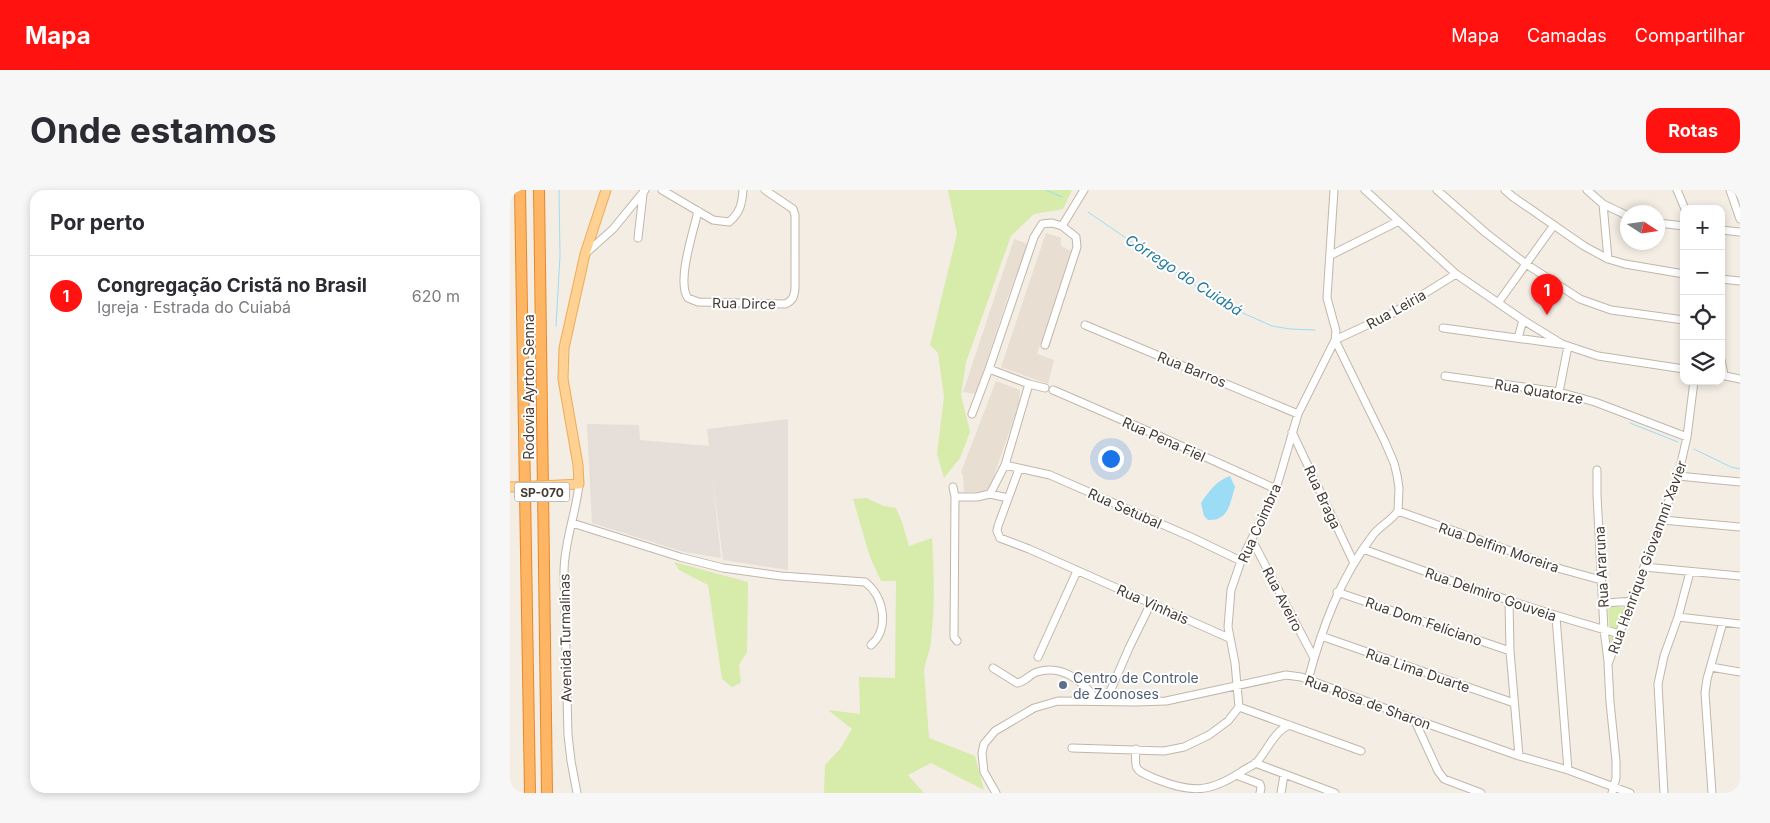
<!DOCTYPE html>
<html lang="pt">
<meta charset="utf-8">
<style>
body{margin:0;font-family:Inter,sans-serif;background:#f7f7f7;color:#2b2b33}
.controls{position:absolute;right:15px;top:15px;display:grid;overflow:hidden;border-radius:10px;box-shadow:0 2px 8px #0003}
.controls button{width:45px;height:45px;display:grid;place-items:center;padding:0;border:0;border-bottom:1px solid #e1e1e2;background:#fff;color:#2b2b33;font:25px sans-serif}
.compass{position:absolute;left:1110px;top:15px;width:45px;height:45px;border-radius:50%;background:#fff;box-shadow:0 2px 8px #0003;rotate:102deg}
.you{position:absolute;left:600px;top:268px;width:18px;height:18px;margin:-12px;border:4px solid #fff;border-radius:50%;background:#1a73e8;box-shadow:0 0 0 8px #1a73e833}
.badge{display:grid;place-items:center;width:32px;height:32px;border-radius:50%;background:#ff1210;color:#fff;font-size:16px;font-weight:700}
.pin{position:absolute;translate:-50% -41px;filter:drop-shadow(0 1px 2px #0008)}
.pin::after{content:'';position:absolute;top:26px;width:18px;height:15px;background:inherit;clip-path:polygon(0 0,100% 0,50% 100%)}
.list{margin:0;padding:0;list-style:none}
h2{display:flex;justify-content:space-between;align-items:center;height:65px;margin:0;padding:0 20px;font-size:21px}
h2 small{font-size:16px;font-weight:400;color:#7c7c81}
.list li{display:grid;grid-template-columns:32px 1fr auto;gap:15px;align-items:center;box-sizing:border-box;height:80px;padding:0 20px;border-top:1px solid #e1e1e2}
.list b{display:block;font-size:19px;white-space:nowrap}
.list p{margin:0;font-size:16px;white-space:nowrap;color:#7c7c81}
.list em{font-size:16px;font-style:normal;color:#7c7c81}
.icon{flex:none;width:28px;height:28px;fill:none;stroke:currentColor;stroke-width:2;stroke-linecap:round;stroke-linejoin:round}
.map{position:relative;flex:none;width:1230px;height:603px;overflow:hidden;border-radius:15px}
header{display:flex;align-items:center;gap:30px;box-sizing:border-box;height:70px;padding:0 25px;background:#ff1210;color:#fff}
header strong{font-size:24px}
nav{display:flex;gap:28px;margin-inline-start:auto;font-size:18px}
.intro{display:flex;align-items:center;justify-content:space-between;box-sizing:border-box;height:120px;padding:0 30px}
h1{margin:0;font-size:35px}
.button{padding:12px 22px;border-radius:15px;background:#ff1210;color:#fff;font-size:18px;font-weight:700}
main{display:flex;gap:30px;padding:0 30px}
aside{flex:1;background:#fff;border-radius:15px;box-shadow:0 2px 8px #0003}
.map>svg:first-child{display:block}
.residential{fill:#e8ded2}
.industrial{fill:#e5ded9}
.green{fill:#d7ebaa}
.water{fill:#9cddf5}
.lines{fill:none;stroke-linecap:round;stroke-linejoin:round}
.stream{stroke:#9cddf5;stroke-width:1}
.minor-casing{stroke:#c2b6a9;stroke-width:9}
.major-casing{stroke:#ecac5a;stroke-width:11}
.highway-casing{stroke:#e8872a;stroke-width:12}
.minor{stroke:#fff;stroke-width:7}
.major{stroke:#ffd192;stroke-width:9}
.highway{stroke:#ffb664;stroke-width:10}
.major-bridge-casing{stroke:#ecac5a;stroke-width:11;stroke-linecap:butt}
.major-bridge{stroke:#ffd192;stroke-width:9}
.service-dot{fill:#5c6f8a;stroke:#fff;stroke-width:2}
.labels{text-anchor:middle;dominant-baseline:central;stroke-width:4;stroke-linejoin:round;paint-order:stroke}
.shield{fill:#fff;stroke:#7e7671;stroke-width:1}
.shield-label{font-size:12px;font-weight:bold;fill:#463c34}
.street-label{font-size:14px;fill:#463c34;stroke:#fff}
.service-label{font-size:14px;fill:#4e5e75;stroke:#fff;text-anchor:start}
.water-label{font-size:15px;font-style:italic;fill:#237ca0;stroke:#fff}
</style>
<header>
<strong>Mapa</strong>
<nav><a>Mapa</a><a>Camadas</a><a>Compartilhar</a></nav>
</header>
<div class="intro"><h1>Onde estamos</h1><a class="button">Rotas</a></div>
<main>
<aside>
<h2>Por perto<small></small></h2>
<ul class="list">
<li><span class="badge">1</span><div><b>Congregação Cristã no Brasil</b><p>Igreja · Estrada do Cuiabá</p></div><em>620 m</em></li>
</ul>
</aside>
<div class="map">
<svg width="1230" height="603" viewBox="0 0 1230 603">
<rect width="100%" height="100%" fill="#f3ede4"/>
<!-- residential -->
<path class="residential" d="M536,43L551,48V56L561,61L527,164L544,170L538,194L491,177Z
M504,49L518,54L497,109L466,204L453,202Z
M486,191L510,200L509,214L480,297L473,302H454L453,285L451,282Z"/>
<!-- industrial -->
<path class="industrial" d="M278,229V380L213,370L202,283L211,368L174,362L82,333L77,234L129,235L130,250L199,256L197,239Z"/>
<!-- green -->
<path class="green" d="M438,0H562L553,19L524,24L501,46L456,172L451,205L460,242L450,268L434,288L427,264L434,207L428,163L420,155L447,44Z
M356,308L374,316L386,318L392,332L399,356L422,348C424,382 425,416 421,450C421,461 415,470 414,481L419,548L465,566L474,600L421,573L398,585L414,603H314L315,575L330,559L342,539L318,520L350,524L349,487L385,488L386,391H371L360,367L343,309Z
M164,372L238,392L237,462L229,475L231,493L222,497L212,489L198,395L169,380Z
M1098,415L1115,418L1101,463Z"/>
<!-- water -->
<path class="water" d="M720,286L725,297C720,313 719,331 698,330L694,326L691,313C699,301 706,291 720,286Z"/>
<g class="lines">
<!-- stream -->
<path class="stream" d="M536,0L552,7
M578,22L695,102L724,119L762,136L780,139L805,140
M46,136L50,66L49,0
M1120,233L1168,252
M1184,259L1221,277L1230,279"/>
<!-- minor casing -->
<g class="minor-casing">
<path id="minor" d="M152,0L203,30L219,32C230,23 232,14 233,0
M855,0L946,84L1013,130L1052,154L1088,166L1174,179
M927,0L976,43L1016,74L1070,109L1101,120L1174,130
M995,0L1003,7L1074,56L1098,69L1115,74L1174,84
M1077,0L1093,14L1118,26
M1167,0L1175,19
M1220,0L1230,29
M1093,14L1098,69
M188,21C184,40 166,92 178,108L188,112L275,114C283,111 284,106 285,99V25L283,19L255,0
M1148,33L1174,36
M1211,40L1230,42
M128,48L133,4
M75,64L103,39L135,0
M821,65L887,32
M1211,89L1230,91
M988,113L1044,35
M575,135L788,224
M933,138L1050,154
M1008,148L1013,130
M825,150L883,123L946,84
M535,155L567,57L566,47L552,36
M1211,170L1214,185
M479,179L519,194L535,198
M1211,185L1230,189
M935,186L1049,202L1085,212L1177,247
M543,200L649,246L766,299
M1049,202L1058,156
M462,224L479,179L524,47L532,34L542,33L552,36L574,0
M782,242L844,373
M495,275L540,285L681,347L731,371
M509,279L488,336L487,341L490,348L519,359L719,448
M1087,280V305L1094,440L1098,471
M1168,286L1230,292
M443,297L445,307L444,447L447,451
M480,304L495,275L519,194
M445,307H467L480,304L498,308
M888,321L1051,379L1091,390
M1152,330L1230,337
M62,333L170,367L213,378L271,386L355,392C374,406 380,439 361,455
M742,350L804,468
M853,359C938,390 1022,420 1110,444
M1134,377L1230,386
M827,402L1000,461
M999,411L1000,461L1009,566
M1093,415C1101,411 1112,413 1121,411
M1046,427L1058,580
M1168,427L1230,434
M811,446L1004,513
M528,467L567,381
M1201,477L1230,482
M483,478L507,493C515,492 520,484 527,482C553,474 574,492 587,511
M798,490C812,438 830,388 863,345C870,336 881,331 888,321L889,298L887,285L884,273L875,252L825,150
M596,511L619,458L641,413
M729,517L851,561
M904,529L928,581L934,589L971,603
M562,558L654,561L674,557L699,545L718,531L729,517L725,473L718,437L721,400L731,371L766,299L788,224L825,150L826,141L817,108L824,0
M626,559C624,582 626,580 646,589C681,603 699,603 731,582C736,578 743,576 747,572C758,559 764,542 779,535
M745,573L825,603
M726,585L750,594L751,598L750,603
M67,603L61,571L58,545L54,382C54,352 66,324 69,294
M486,603L474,582L472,563L474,554L485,541L524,518L548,511L626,512L656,511L776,485L791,487L904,529L1009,566L1058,580L1120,603
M771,603L774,585
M1102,603L1106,588V571L1100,512L1098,474L1168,286L1177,247L1184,191
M1154,603L1148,494L1154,466L1168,427L1180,382
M1202,603L1195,503L1197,489L1213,432"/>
</g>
<!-- major casing -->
<g class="major-casing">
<path id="major" d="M51,295L69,294L68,275L53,189L54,158L75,64L96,0"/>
</g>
<!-- highway casing -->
<g class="highway-casing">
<path id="highway" d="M10,0L20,603
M29,0L37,603"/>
</g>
<!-- minor -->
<use href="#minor" class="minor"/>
<!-- major -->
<use href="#major" class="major"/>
<!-- highway -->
<use href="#highway" class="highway"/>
<!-- major-bridge casing -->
<g class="major-bridge-casing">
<path id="major-bridge" d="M0,297L51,295"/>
</g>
<!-- major-bridge -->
<use href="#major-bridge" class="major-bridge"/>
</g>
<!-- markers -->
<circle class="service-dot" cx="553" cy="495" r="5"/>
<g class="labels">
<!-- shield labels -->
<rect class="shield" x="4.5" y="292.5" width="55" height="19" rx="4"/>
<g class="shield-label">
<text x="32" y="302">SP-070</text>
</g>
<!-- street labels -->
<g class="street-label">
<text transform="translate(234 113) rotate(1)">Rua Dirce</text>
<text transform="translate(886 119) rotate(-29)">Rua Leiria</text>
<text transform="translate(682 179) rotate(22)">Rua Barros</text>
<text transform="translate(18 197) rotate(-90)">Rodovia Ayrton Senna</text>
<text transform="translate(1029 201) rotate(10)">Rua Quatorze</text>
<text transform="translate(654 249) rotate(24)">Rua Pena Fiel</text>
<text transform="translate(813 307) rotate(65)">Rua Braga</text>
<text transform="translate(615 318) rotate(24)">Rua Setubal</text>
<text transform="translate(749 333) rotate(-66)">Rua Coimbra</text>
<text transform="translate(989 357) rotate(19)">Rua Delfim Moreira</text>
<text transform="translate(1137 367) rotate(-70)">Rua Henrique Giovannni Xavier</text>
<text transform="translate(1091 377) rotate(-93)">Rua Araruna</text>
<text transform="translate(981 404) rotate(19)">Rua Delmiro Gouveia</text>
<text transform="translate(773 409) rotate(63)">Rua Aveiro</text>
<text transform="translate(643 414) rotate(24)">Rua Vinhais</text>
<text transform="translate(914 431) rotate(19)">Rua Dom Felíciano</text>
<text transform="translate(55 448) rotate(-91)">Avenida Turmalinas</text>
<text transform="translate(908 480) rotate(19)">Rua Lima Duarte</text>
<text transform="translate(858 512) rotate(20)">Rua Rosa de Sharon</text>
</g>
<!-- service labels -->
<g class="service-label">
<text x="563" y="487">Centro de Controle<tspan x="563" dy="16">de Zoonoses</tspan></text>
</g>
<!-- water labels -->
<g class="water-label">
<text transform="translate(674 85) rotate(33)">Córrego do Cuiabá</text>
</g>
</g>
</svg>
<div class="controls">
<button>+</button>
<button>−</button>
<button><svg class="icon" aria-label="locate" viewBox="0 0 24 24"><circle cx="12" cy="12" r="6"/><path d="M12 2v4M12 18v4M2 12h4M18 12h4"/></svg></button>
<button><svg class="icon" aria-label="layers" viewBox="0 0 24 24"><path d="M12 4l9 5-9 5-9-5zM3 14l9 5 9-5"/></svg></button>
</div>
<svg class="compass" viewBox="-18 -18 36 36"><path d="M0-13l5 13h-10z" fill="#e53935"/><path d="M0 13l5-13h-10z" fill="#7c7c81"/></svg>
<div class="you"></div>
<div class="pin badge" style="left:1037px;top:125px">1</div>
</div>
</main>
